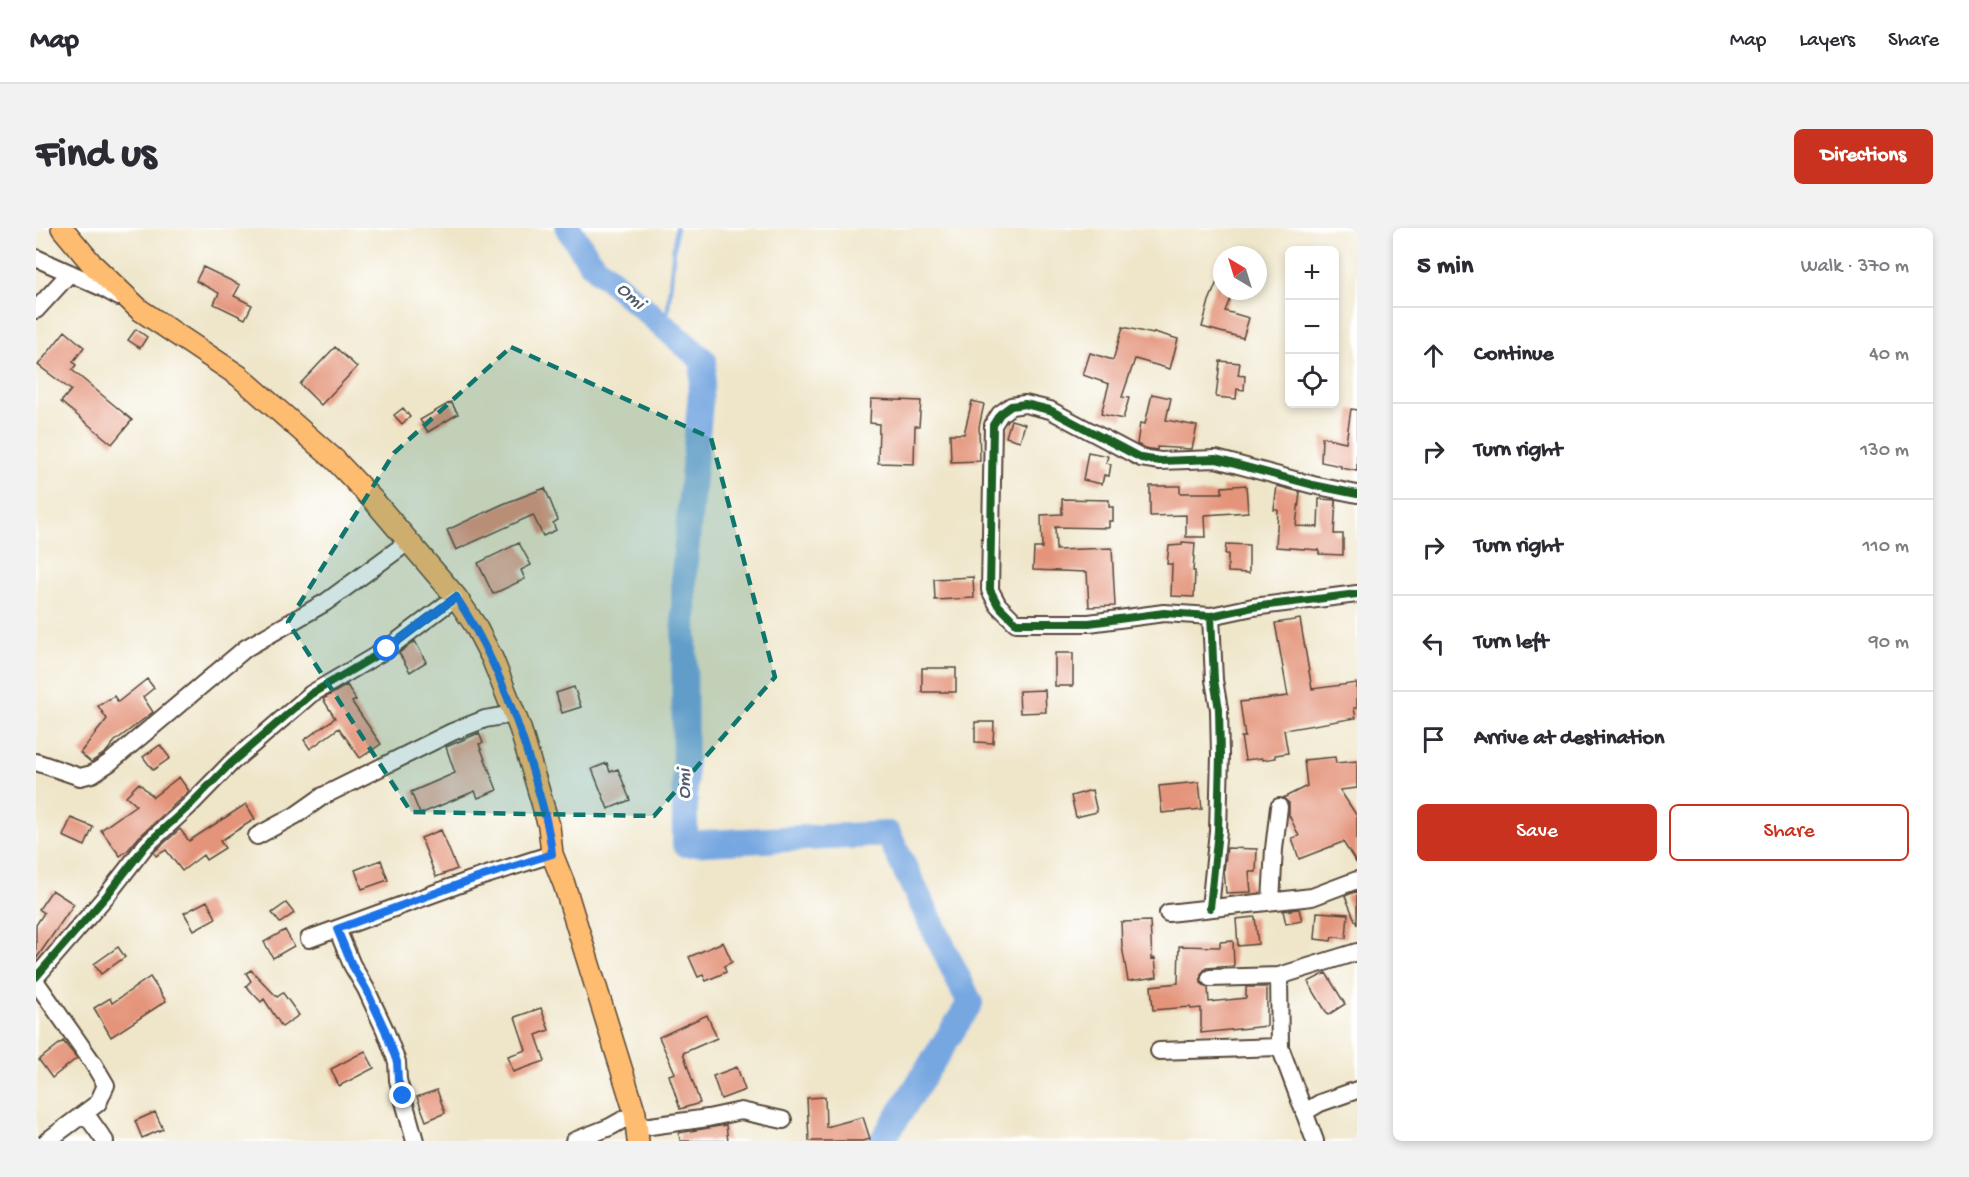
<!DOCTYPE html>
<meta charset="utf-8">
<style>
body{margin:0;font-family:"Gochi Hand",sans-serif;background:#f2f2f3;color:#2b2b33}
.controls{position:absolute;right:18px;top:18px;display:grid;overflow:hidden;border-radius:9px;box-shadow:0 3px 9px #0003}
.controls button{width:54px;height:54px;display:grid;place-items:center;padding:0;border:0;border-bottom:2px solid #e1e1e2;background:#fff;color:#2b2b33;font:30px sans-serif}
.compass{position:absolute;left:1177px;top:18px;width:54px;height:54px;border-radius:50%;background:#fff;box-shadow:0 3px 9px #0003;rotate:322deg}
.stop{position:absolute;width:18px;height:18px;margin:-14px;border:4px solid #1a73e8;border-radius:50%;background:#fff}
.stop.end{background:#1a73e8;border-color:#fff;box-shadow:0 2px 6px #0008}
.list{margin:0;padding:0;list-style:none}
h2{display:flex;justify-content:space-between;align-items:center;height:78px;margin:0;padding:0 24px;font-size:26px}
h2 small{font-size:20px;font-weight:400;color:#7c7c81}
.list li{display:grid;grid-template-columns:39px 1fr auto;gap:18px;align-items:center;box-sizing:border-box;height:96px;padding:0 24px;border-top:2px solid #e1e1e2}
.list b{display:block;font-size:22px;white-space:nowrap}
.list em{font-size:20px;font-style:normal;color:#7c7c81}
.actions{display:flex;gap:12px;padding:18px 24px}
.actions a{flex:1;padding:14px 0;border:2px solid #c8321e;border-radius:9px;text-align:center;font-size:21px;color:#c8321e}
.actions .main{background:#c8321e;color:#fff}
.icon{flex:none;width:33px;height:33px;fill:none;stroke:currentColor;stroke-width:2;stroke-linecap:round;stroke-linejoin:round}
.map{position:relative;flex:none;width:1321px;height:913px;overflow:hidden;border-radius:9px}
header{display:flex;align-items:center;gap:36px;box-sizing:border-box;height:84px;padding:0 30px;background:#fff;border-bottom:2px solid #e1e1e2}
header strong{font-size:28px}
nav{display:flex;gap:33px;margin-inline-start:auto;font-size:21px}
.intro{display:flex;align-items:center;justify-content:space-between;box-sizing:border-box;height:144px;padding:0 36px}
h1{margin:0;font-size:42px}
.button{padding:15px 27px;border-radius:9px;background:#c8321e;color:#fff;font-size:21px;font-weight:700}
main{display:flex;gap:36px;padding:0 36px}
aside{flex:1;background:#fff;border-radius:9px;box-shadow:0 3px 9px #0003}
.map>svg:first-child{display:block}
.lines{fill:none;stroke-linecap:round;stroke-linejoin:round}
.stream{stroke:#77a7e1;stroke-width:4.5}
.river{stroke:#77a7e1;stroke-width:26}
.building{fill:#e4947a}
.minor-casing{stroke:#564638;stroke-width:20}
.major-casing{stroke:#564638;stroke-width:24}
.minor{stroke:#fff;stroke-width:16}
.major{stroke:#febc70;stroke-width:21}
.cycleway-casing{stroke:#fff;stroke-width:11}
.cycleway{stroke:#1b5e20;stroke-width:8}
.route{stroke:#1a73e8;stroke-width:8}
.marked{fill:#0f766e;fill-opacity:0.2;stroke:#0f766e;stroke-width:4.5;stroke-dasharray:12 8;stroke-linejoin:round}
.labels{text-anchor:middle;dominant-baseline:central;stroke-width:6;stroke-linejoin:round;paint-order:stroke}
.water-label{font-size:20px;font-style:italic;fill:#535c6c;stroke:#fff}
</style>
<header>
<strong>Map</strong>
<nav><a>Map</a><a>Layers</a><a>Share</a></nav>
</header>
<div class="intro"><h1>Find us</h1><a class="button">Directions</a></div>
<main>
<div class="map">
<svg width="1321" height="913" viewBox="0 0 1321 913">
<rect width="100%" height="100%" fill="#fff"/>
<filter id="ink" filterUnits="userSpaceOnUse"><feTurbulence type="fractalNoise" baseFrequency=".0167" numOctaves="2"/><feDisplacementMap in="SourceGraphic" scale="12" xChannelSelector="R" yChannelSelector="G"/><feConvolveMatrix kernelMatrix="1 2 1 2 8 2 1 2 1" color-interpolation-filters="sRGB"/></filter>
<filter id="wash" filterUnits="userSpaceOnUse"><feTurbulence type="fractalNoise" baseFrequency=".008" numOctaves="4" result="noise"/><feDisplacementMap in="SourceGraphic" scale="24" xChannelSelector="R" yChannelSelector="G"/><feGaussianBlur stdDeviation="1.35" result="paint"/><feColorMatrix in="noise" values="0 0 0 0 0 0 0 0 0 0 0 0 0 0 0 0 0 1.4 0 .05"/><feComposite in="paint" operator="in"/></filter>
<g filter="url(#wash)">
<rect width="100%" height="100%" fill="#efe6ca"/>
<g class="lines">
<!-- stream -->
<path class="stream" d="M630,100L640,0"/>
<!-- river -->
<path class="river" d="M532,0L555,35L668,133L648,345L649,616L852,606L934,775L846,913"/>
</g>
<g id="blocks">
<!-- building -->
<path class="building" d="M167,39L204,57L198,68L216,77L209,91L178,76L183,65L160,53Z
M1186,42V63H1197L1189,83L1213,90L1207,110L1166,99L1173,73Z
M1087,99L1117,106L1118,104L1142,111L1134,141L1099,131L1086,169L1093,170L1087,191L1065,186L1073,156L1047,147L1054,125L1077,132Z
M100,101L111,109L104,120L92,112Z
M29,103L48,119L37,134L40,137L36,142L96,192L76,216L25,174L35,162L2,137Z
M299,119L321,139L285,177L264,156Z
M1184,133L1204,135L1202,147L1209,148L1208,162L1201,161L1200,171L1180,169Z
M1116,166L1135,170L1130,192L1161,198L1156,221L1121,219V222L1108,220L1101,216L1104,195L1109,196Z
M835,171L885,173L883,198H879L878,236L842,235L843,196L834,195Z
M936,173L948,176L943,199L944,233L915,234L914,206H928Z
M415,174L422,186L392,204L384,192Z
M367,180L374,189L366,196L358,187Z
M1315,181L1321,182V243L1305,240V238L1285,234L1286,209L1310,214Z
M975,192L989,196L984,213L970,209Z
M1052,224L1072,228L1070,235L1075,236L1073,248L1068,247L1066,256L1047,252Z
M1210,257L1212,284L1169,287L1170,309H1150V287L1114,288V258H1144V265H1186V259Z
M1241,258L1264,264L1260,298L1282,299L1283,271L1300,272L1298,306H1307V327L1283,326V322L1240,319L1242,282H1238Z
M509,260L522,292L517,295L520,302L507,308L497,287L420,322L411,302L467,276Z
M1026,271L1073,272V279H1077V293H1073V300L1019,299L1020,322L1076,320L1079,378L1053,379L1051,344L997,342L998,320H1006L1005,287L1026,286Z
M1146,314L1159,315L1157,343H1159L1158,369L1135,368L1136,336H1131L1133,318L1146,317Z
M483,315L495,337L485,342L489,351L457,366L442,335Z
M1190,316L1213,317V345L1192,344V326H1189Z
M937,349L938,370L899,372L898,351Z
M1264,391L1276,461L1321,455V480H1318L1320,490L1248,502L1252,525L1239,527L1240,530L1227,532L1226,530L1209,532L1205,509H1209L1204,474L1252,468L1239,395Z
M379,413L390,434L374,444L363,425Z
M1019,425H1037V458H1019Z
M886,440H920V464H886Z
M111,451L118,460L107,469L117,484L79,513L70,524L55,534L44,525L71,491L62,478L78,468L82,474Z
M311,457L320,472L316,474L345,516L324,530L303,500L274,521L268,512L299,490L287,471Z
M538,459L545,479L526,485L520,465Z
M1009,462L1010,484L984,485L983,463Z
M939,494H958L957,515L939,514Z
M443,505L447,515L443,516L461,562L442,570L439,563L384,586L375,564L419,545L410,519Z
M124,517L134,530L117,542L107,529Z
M1299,529L1300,535L1321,533V560L1304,562L1321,588V636L1307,614L1263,631L1256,610L1263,608L1253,587V575L1247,570L1271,558L1268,532Z
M571,535L574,544L582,541L594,572L572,581L556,541Z
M143,549L153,563L103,609L92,622L84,628L65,602L100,577L90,568L103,555L117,569Z
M1163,554L1166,581L1126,585L1123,558Z
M1056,562L1061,584L1040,589L1035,568Z
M210,576L219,591L184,613L189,620L170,632L167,627L146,643L130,622L120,628L118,624L144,601L153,613Z
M35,590L57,599L49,618L27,608Z
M405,602L421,641L400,649L385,610Z
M1191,620L1221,621L1220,644H1213L1215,664L1190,665L1188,643Z
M345,632L352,652L326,661L319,642Z
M16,662L38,676L0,731V697L8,685L3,681Z
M1321,663V697L1309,668Z
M171,673L180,690L158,702L148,685Z
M250,675L258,685L244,695L236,685Z
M1263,681L1266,693L1250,696L1247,683Z
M1281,684L1312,686L1310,710L1296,709L1295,713L1279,711Z
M1219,689L1222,716L1202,718L1200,691Z
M1114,693L1116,731L1119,730L1121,749L1092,753L1086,718L1085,694Z
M249,702L258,718L237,730L228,714Z
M1197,713L1198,738L1170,740L1165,746V755L1172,760L1173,774L1210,770V759H1231V798L1165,805V780L1155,781L1154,779L1117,782L1115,758L1142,755L1143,718L1184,719V714Z
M687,714L696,734L688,738L690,744L670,753L667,747L662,749L653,729Z
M82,719L89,729L65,746L58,736Z
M215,742L241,769L247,765L263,787L246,799L228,771L225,774L210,758L215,753L210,745Z
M1290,745L1309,776L1292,787L1272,754Z
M114,749L130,773L75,809L58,780L74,770L76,775Z
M505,780L513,802L500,807L509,833L477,844L472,828L490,822L479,789Z
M671,787L681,810L647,825L664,875L644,881L633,847L639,845L623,809Z
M27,813L41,830L16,850L3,832Z
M329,823L338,840L303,858L295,841Z
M701,839L709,862L685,871L677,848Z
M401,862L409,885L390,893L381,869Z
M789,869L790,899L827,889L834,911L826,913H773L771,870Z
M119,884L127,901L106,910L99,893Z
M690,897L692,913H644L643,905Z"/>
</g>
</g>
<g filter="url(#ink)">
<use href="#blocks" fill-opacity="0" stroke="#564638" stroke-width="1.5"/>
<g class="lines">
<!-- minor casing -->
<g class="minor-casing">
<path id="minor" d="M0,30L65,59L83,69
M0,82L34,45
M1321,266L1277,257L1180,231L1124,233L1105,230L1014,182L989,176L975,178L964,186L957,197L954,362L962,377L980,395H1053L1128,385L1175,388L1217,379L1321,366
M0,534L44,549L56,546L73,535L210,420L290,374L372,314
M221,608L260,587L287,568L416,504L449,491L478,486
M1235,673L1238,621L1243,579
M1174,680L1182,603L1184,527L1183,481L1178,452L1175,388
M1132,685L1276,669L1321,652
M301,701L316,737L330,761L349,802L361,834L362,852L379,913
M273,711L435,652L516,626
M1243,748L1244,819L1279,913
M0,749L71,667L110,617L153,578L195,535L275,466L351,421L420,369
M1174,750L1243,748L1321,724
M0,754L57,835L70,857L62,875L11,913
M1123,823L1244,819
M1269,884L1284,875L1321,862
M49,885L69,913
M600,900L672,890L705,883L747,892
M538,913L574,899L599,885"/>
</g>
<!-- major casing -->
<g class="major-casing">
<path id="major" d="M26,0L56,36L104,82L203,148L299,232L338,273L420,369L439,397L456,430L484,500L513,598L516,626L528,656L599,885L602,913"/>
</g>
<!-- minor -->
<use href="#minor" class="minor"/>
<!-- major -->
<use href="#major" class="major"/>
<!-- cycleway casing -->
<g class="cycleway-casing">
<path id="cycleway" d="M1321,266L1277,257L1180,231L1124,233L1105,230L1014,182L989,176L975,178L964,186L957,197L954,362L962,377L980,395H1053L1128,385L1175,388L1217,379L1321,366
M1174,680L1182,603L1184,527L1183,481L1178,452L1175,388
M0,749L71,667L110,617L153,578L195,535L275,466L351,421L420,369"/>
</g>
<!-- cycleway -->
<use href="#cycleway" class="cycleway"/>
</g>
</g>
<g class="lines" filter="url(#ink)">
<!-- route -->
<path class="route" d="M351,421L420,369C455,422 478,479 496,541C504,569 513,596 516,626L435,652L301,701L316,737L330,761L349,802L361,834L362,852L367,868"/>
</g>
<!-- marked area -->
<path class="marked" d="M475,119L675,210L739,449L618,588L375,584L252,394L358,225Z"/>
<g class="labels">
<!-- water labels -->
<g class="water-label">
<text transform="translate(594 69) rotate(41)">Omi</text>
<text transform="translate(649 556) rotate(-90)">Omi</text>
</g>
</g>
</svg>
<div class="controls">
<button>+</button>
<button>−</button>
<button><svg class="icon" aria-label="locate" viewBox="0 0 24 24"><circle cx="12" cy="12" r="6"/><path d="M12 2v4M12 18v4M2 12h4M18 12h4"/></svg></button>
</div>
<svg class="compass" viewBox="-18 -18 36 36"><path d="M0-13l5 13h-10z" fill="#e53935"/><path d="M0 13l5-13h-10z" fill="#7c7c81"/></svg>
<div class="stop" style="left:351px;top:421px"></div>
<div class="stop end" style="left:367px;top:868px"></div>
</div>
<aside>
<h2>5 min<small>Walk · 370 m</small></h2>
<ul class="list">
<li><svg class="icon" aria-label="ahead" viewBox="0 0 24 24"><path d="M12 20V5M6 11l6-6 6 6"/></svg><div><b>Continue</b></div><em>40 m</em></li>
<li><svg class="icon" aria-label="right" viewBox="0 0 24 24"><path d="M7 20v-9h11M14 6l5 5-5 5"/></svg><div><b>Turn right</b></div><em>130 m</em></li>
<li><svg class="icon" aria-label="right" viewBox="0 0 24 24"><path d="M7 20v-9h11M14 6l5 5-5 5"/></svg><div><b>Turn right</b></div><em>110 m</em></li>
<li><svg class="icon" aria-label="left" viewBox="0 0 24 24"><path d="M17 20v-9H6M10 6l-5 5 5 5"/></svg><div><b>Turn left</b></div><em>90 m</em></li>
<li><svg class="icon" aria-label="arrive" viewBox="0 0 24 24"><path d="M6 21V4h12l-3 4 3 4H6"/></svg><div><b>Arrive at destination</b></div></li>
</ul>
<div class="actions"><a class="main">Save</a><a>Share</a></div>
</aside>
</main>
